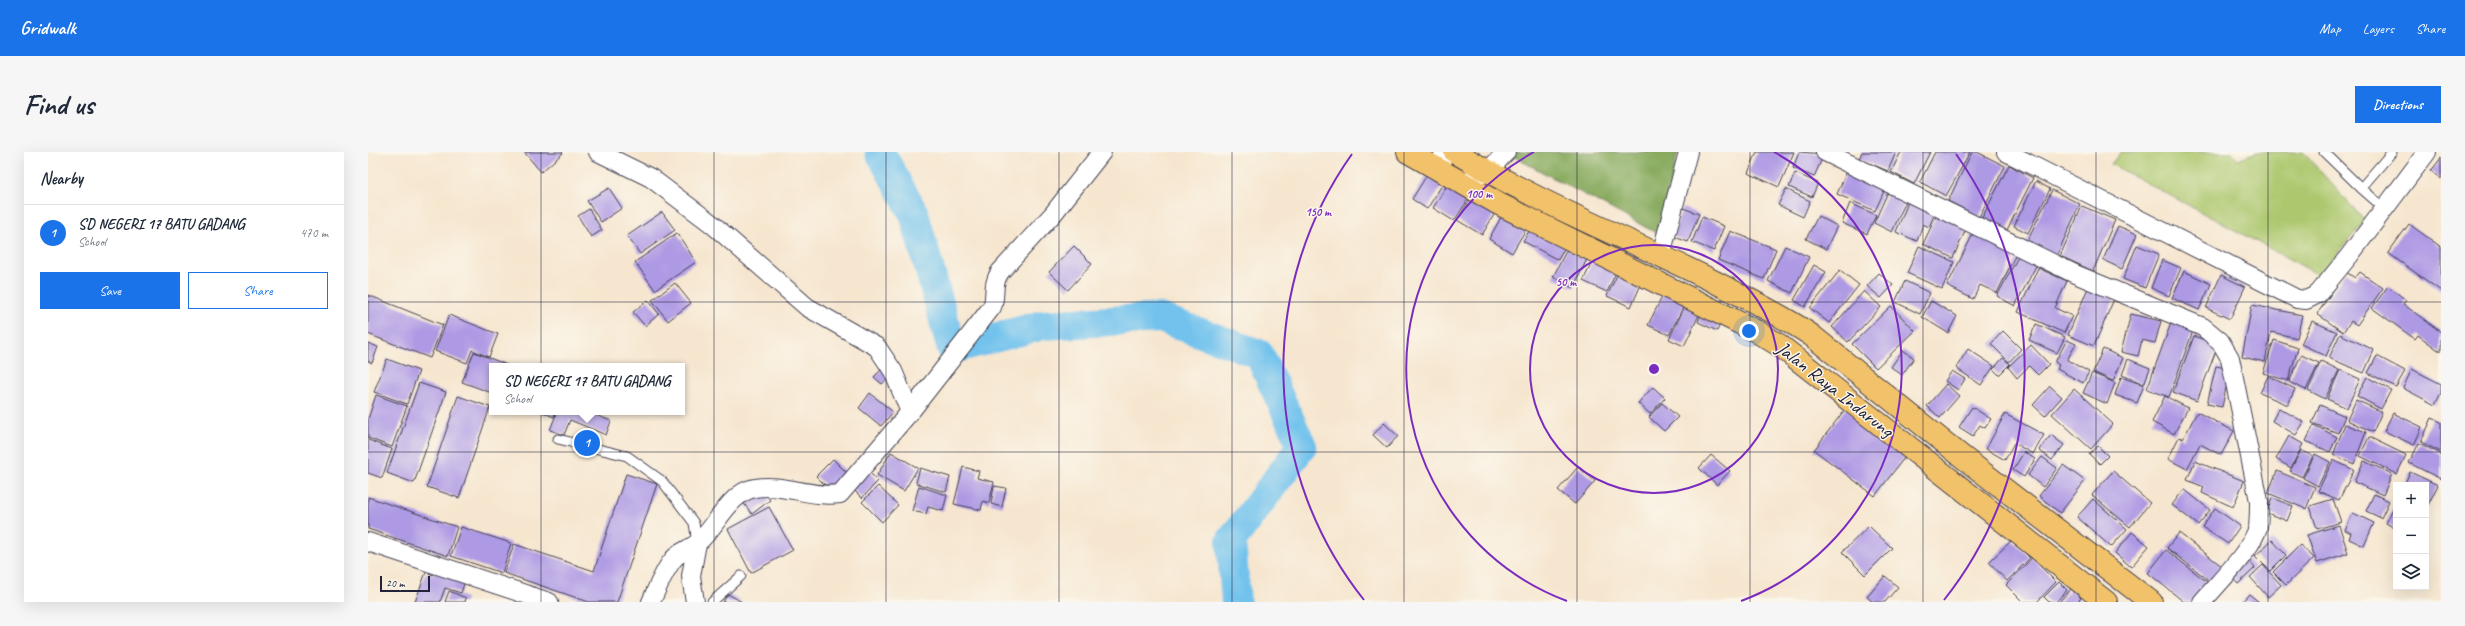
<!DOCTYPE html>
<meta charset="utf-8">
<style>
body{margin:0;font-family:Caveat,sans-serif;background:#f6f6f7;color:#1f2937}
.controls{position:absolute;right:12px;bottom:12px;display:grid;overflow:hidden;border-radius:0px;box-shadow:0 4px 16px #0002}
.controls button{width:36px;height:36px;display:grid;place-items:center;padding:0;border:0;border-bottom:1px solid #e0e1e3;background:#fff;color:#1f2937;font:20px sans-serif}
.scale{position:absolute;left:12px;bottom:10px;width:50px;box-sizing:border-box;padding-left:4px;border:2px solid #22223b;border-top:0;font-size:11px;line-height:14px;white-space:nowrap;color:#22223b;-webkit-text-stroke:3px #fbf7ec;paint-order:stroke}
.you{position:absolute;left:1381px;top:179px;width:14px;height:14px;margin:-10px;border:3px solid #fff;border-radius:50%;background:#1a73e8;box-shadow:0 0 0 6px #1a73e833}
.badge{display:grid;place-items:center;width:26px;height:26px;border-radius:50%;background:#1a73e8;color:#fff;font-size:13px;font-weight:700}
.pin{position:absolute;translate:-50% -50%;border:2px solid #fff;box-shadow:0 1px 4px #0006}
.popup{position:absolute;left:121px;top:211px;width:196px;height:52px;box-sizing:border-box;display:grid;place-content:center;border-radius:0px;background:#fff;filter:drop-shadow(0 1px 3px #0005);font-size:13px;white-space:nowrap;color:#747a83}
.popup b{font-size:15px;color:#1f2937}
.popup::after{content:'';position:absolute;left:50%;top:100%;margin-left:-8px;border:8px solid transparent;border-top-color:#fff}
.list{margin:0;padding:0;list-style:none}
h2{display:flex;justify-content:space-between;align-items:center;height:52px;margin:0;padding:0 16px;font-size:17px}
h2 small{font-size:13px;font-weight:400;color:#747a83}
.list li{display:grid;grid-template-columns:26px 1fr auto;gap:12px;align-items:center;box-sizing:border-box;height:56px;padding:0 16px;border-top:1px solid #e0e1e3}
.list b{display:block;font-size:15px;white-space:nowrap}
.list p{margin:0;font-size:13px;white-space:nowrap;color:#747a83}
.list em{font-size:13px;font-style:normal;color:#747a83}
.actions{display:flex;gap:8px;padding:12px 16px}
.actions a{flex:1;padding:9px 0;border:1px solid #1a73e8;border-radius:0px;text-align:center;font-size:14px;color:#1a73e8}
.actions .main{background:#1a73e8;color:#fff}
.icon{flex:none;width:22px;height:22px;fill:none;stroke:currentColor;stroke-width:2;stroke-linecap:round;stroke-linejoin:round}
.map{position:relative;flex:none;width:2073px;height:450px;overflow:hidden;border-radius:0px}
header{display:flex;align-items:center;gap:24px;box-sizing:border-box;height:56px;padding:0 20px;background:#1a73e8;color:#fff}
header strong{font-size:19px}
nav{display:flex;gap:22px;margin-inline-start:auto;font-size:14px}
.intro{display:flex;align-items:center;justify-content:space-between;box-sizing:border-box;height:96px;padding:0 24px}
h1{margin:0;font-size:28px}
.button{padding:10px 18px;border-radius:0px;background:#1a73e8;color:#fff;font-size:14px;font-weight:700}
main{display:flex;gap:24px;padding:0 24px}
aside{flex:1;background:#fff;border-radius:0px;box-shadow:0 4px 16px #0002}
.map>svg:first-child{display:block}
.green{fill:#acc76d;stroke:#677454}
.forest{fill:#89ac60;stroke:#56674e}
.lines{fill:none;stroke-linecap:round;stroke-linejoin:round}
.river{stroke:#72c2ed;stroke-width:30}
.building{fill:#ad99e4}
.lane-casing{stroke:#423f51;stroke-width:11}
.street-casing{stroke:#423f51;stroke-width:20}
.highway-casing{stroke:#423f51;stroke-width:24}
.lane{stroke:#fff;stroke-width:9}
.street{stroke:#fff;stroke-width:18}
.highway{stroke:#f2c26a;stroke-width:22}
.grid{fill:none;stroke:#22223b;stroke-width:1;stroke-opacity:0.55}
.ring{fill:none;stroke:#7b2cbf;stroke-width:2}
.labels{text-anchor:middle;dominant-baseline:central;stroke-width:3;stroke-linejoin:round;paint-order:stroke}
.street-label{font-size:20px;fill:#22223b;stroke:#fbf7ec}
.centre{fill:#7b2cbf;stroke:#fbf7ec;stroke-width:2}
.ring-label{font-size:12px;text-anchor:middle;font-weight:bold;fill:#7b2cbf;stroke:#fbf7ec;stroke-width:3;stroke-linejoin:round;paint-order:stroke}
</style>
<header>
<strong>Gridwalk</strong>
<nav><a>Map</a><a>Layers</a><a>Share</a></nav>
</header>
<div class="intro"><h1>Find us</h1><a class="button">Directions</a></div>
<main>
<aside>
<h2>Nearby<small></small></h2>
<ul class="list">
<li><span class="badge">1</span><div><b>SD NEGERI 17 BATU GADANG</b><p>School</p></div><em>470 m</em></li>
</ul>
<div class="actions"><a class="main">Save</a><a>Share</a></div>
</aside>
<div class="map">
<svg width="2073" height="450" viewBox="0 0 2073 450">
<rect width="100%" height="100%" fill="#fbf7ec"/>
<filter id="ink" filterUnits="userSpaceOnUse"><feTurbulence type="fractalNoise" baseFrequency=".025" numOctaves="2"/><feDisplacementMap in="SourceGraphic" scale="8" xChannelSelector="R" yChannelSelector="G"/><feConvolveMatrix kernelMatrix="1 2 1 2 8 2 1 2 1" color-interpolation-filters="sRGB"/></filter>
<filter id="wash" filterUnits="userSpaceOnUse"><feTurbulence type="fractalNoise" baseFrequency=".012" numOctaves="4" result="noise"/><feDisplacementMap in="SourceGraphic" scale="16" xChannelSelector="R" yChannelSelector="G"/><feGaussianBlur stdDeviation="0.9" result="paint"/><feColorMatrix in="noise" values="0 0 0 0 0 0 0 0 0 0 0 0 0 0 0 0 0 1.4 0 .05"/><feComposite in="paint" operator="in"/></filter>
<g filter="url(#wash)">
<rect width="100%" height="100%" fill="#f6e6cf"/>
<!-- green -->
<path class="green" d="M1753,0H1863L1870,7L1889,0H1935L1997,69L1951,123L1743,12Z"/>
<!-- forest -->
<path class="forest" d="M1137,0H1310L1290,82Z"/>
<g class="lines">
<!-- river -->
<path class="river" d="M512,0L546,62L584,197L675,173L792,166L891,202L934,294L863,389L868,450"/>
</g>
<g id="blocks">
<!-- building -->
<path class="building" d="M156,0H194L195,1L173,20Z
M1389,0H1426L1411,35L1380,21Z
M1431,0L1456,2L1446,25L1425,16Z
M1494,0H1528L1520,19L1491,7Z
M1533,0H1562L1546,32L1523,20Z
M1567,0H1602L1578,44L1552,30Z
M1604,0H1609L1637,14L1611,65L1580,49Z
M2073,6V27L2063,19Z
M1641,13L1665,26L1638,80L1613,68Z
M1479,19L1517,37L1507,59L1469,42Z
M1427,21L1450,31L1444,45L1421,35Z
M1059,23L1074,33L1059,57L1044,47Z
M1668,29L1682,37L1660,81L1646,74Z
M1080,32L1101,46L1086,69L1065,56Z
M241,36L254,56L233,70L219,49Z
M1418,37L1442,49L1435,65L1410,53Z
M1684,38L1712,52L1688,105L1658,91Z
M1520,40L1538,49L1524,80L1506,71Z
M1103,46L1127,61L1114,83L1089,68Z
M1540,50L1567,61L1561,75L1555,72L1549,89L1528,80Z
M1482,51L1508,63L1499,82L1474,71Z
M1714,54L1747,68L1725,119L1692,104Z
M1315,56L1331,62L1320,90L1304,84Z
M221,57L234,78L223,85L210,64Z
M1137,58L1161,72L1144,101L1121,87Z
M294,60L307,78L272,102L259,84Z
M1569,62L1599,75L1585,106L1555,92Z
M1450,64L1469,74L1458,97L1438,87Z
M1334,65L1356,74L1346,99L1324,90Z
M2041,72L2073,95V139L2020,101Z
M1164,74L1198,93L1190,108L1155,89Z
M1750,74L1769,82L1754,117L1735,108Z
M1607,78L1649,100L1629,141L1612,133L1605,147L1579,134Z
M1362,79L1408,97L1396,127L1350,108Z
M309,81L328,110L287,138L267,110Z
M1202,91L1222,101L1205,136L1185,125Z
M1769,93L1791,102L1777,136L1755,127Z
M706,94L724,112L700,138L681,120Z
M1417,94L1441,105L1424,141L1400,129Z
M1551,94L1586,110L1574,137L1539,121Z
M1651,103L1669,112L1647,154L1629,144Z
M1227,104L1250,116L1239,140L1215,129Z
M1794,108L1813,116L1801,144L1783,136Z
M1446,113L1458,120L1437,155L1426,148Z
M1670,116L1699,129L1687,156L1704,164L1696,181L1650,160Z
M1252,117L1275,128L1263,155L1239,144Z
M1472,118L1491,133L1461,171L1442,156Z
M1816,119L1843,132L1831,158L1804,146Z
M1978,120L1987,126L1992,120L2015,136L1989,173L1983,169L1975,180L1949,162Z
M1511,121L1525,133L1513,146L1499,134Z
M1853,123L1877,135L1862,167L1838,156Z
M1537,129L1562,141L1552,162L1527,150Z
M307,131L323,151L300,169L284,148Z
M2020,134L2038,148L2035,152L2073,180V200L2050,183L2047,187L2004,156Z
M1720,136L1746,147L1726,194L1700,183Z
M1297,139L1318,150L1301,183L1280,173Z
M1496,139L1513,155L1480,190L1464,175Z
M0,143L75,173L62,206L0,182Z
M280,148L291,162L277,174L265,160Z
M1563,149L1589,164L1580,181L1554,165Z
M1319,150L1334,157L1316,194L1301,187Z
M1884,153L1934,163L1929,186L1903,180L1897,210L1874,205Z
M1523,154L1547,179L1508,216L1484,192Z
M1335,157L1355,166L1349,179L1330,170Z
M1763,162L1793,169L1787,191L1774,188L1770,204L1753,200Z
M81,163L130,182L121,205L104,198L99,211L67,199Z
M1804,168L1826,176L1801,245L1779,237Z
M1944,169L1969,180L1958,204L1933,192Z
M1668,172L1697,185L1689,201L1661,188Z
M1635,179L1653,197L1641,210L1623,192Z
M1972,182L2006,198L1996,221L1961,206Z
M1826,184L1850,193L1829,249L1805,240Z
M1699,188L1708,192L1699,208L1721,220L1715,231L1689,217L1691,213L1687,210Z
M1906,188L1930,196L1920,229L1895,221Z
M0,191L10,195L4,211L0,209Z
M1663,193L1681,212L1670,223L1661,214L1649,226L1640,215Z
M1600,197L1626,214L1613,233L1588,216Z
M1735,197L1755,206L1745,229L1725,220Z
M1535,198L1546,206L1534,223L1523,215Z
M106,200L142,214H124V241L94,230Z
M1933,203L1951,211L1938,238L1921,230Z
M2009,204L2037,219L2028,235L2000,221Z
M1635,206L1642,212L1631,223L1625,217Z
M19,207L51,219L39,252L6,240Z
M1760,207L1782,216L1776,232L1754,223Z
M1953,209L1971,218L1957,247L1940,238Z
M1848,214L1862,217L1854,255L1839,252Z
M516,215L524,223L514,232L506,225Z
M2044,217L2073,232V241L2067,253L2035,236Z
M1972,218L1992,227L1979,256L1959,247Z
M1584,219L1597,227L1590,238L1577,229Z
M1724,221L1747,231L1739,252L1715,241Z
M1900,224L1927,237L1920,253L1892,241Z
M1753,225L1776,233L1769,251L1747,243Z
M1999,225L2023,238L2013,257L1989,244Z
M51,231L78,240L46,331L19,321Z
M1578,232L1591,244L1572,266L1559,254Z
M1682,234L1694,245L1677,264L1665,253Z
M1285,235L1297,246L1282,262L1270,251Z
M1706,237L1745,272L1723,297L1684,262Z
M502,241L525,260L513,274L491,256Z
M8,243L39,254L24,295L0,286V267Z
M90,244L122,255L91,346L59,335Z
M1797,244L1820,256L1806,282L1784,270Z
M1988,248L2014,260L2005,280L1979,268Z
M1294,251L1310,265L1296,279L1281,265Z
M1952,253L1977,264L1970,281L1944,271Z
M1604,255L1623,267L1617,276L1612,273L1605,284L1591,275Z
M1478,256L1539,302L1507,344L1446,298Z
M1911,256L1936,270L1928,283L1904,269Z
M174,260H187L186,265Z
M189,260H220L243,269L238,283L202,268L196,283L182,278Z
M1829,260L1866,279L1853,303L1832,292L1819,317L1800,307L1811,285L1815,287Z
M2025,261L2054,275L2046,293L2016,279Z
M1637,262L1676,283L1665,302L1646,291L1637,308L1618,297Z
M2064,266L2073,270V300L2053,290Z
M1016,271L1030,284L1019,296L1005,283Z
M1977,272L1998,280L1986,312L1965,303Z
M1946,273L1969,285L1962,300L1938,289Z
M1683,283L1696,293L1684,308L1671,298Z
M1921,284L1935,292L1923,316L1908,307Z
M2001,285L2038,303L2029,322L1992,304Z
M0,288L24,297L14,326L0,321Z
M2051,291L2073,302V327L2041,311Z
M1730,294L1740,304L1732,312L1721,302Z
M1933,298L1945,304L1934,325L1922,319Z
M523,300L550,316L536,339L509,323Z
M1656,300L1667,307L1656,325L1645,318Z
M1947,302L1962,310L1950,334L1935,326Z
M1343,303L1362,319L1349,333L1331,316Z
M1674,305L1689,316L1675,335L1660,323Z
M465,307L482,324L465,341L448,324Z
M1965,308L1986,318L1971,348L1950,339Z
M1827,309L1876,329L1865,355L1834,341L1836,335L1819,328Z
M1996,309L2024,322L2015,343L1986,330Z
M1695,313L1717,329L1692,361L1671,344Z
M595,315L611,319L609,326L626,330L621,351L615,349L613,358L586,352Z
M1210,315L1227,329L1207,352L1190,338Z
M552,316L582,325L578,340L548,331Z
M498,317L510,329L494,346L482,334Z
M1745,319L1782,351L1762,375L1724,343Z
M1909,319L1947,335L1938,357L1900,341Z
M2042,320L2070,333L2058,357V333H2036Z
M258,322L289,332L249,450H221L136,421L146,392L226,419Z
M510,334L530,353L514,370L494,350Z
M551,334L579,343L575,359L560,355L558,362L544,359Z
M626,334L638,336L634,355L623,352Z
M393,335L402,348L384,362L374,349Z
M1816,337L1842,358L1830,373L1804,353Z
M2006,342L2021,349L2013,366L1998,359Z
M0,345L89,375L80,404L0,377Z
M1904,346L1925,354L1919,369L1899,361Z
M1725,347L1759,377L1743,395L1709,365Z
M1965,347L1973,370L1949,377L1942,354Z
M2028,350V377L2018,371Z
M401,355L425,398L383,421L360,377Z
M1847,356L1872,374L1860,392L1834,375Z
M1985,361L2006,371L1996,394L1981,387L1983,381L1977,378Z
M1971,373L1980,401L1949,411L1939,383Z
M1501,374L1524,396L1497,423L1474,400Z
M93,375L143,391L134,421L83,404Z
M1764,380L1781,394L1763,415L1747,401Z
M1811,381L1855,415L1843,430L1799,396Z
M1644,388L1662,406L1639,429L1621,410Z
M1904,388L1918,403L1902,419L1887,404Z
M1932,393L1946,406L1918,433L1905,420Z
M1798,398L1842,432L1829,450H1816L1780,421Z
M1877,405L1887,416L1870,432L1860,422Z
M1664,406L1688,430L1669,450H1655L1638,433Z
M1895,413L1913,433L1900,445L1882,425Z
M67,418L97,429L93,441L77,436L72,450H47L58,420L65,423Z
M1517,424L1530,435L1517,450H1505L1499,445Z
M1691,430L1699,438L1688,450H1681L1676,445Z
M1703,437L1713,446L1709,450H1691Z
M81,439L98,446L97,450H77Z
M360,442L374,450H355Z
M1881,442L1891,450H1874Z"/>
</g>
</g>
<g filter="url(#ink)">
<use href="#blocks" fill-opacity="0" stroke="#423f51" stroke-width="1"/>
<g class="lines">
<!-- lane casing -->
<g class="lane-casing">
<path id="lane" d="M1956,0L1993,36L2024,0
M1993,36L2017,57
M190,287L259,304L294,329L326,371L329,391
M344,450L373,424"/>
</g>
<!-- street casing -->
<g class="street-casing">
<path id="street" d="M230,0L283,26L344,72L439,155L509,195L525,219L542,260L624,155C629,142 623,134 632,120L685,62L734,0
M1457,0L1707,122L1835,175L1852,189L1862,206L1891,349C1891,358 1891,366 1890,375C1884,398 1850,431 1834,450
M1638,0L1929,147L1938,148L1950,142L1981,104L2059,0
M1066,15L1080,0
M1094,31L1119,20L1138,0
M1293,103L1320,0
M0,390L181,450
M283,450C289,436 295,421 304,409C310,400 320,398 328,392C347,378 361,340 387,336C415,331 443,346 472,342L542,260
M327,450L323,424L329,391"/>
</g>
<!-- highway casing -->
<g class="highway-casing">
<path id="highway" d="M1040,0L1131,52L1388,179L1411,193L1738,450
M1087,0C1168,50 1259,86 1345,129C1378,146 1412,162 1443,183L1597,307L1783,450"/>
</g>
<!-- lane -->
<use href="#lane" class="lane"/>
<!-- street -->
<use href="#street" class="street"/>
<!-- highway -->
<use href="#highway" class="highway"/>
</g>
</g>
<!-- grid -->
<path class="grid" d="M173,0V450M346,0V450M518,0V450M691,0V450M864,0V450M1036,0V450M1209,0V450M1382,0V450M1555,0V450M1728,0V450M1900,0V450M0,150H2073M0,300H2073"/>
<!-- distance rings -->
<g class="ring">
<circle cx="1286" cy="217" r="124"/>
<path d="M1199 449A248 248 0 0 1 1166 0M1406 0A248 248 0 0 1 1373 449"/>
<path d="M996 448A371 371 0 0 1 984 2M1588 2A371 371 0 0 1 1576 448"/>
</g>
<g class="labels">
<!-- street labels -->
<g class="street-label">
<text transform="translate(1467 237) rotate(38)">Jalan Raya Indarung</text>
</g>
</g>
<circle cx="1286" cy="217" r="6" class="centre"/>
<g class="ring-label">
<text x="1111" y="46">100 m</text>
<text x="950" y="64">150 m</text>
<text x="1198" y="134">50 m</text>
</g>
</svg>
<div class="controls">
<button>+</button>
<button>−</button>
<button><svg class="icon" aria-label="layers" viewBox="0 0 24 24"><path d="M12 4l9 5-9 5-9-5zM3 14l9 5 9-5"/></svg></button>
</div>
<div class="scale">20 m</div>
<div class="you"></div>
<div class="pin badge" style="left:219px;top:291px">1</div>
<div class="popup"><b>SD NEGERI 17 BATU GADANG</b>School</div>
</div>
</main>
